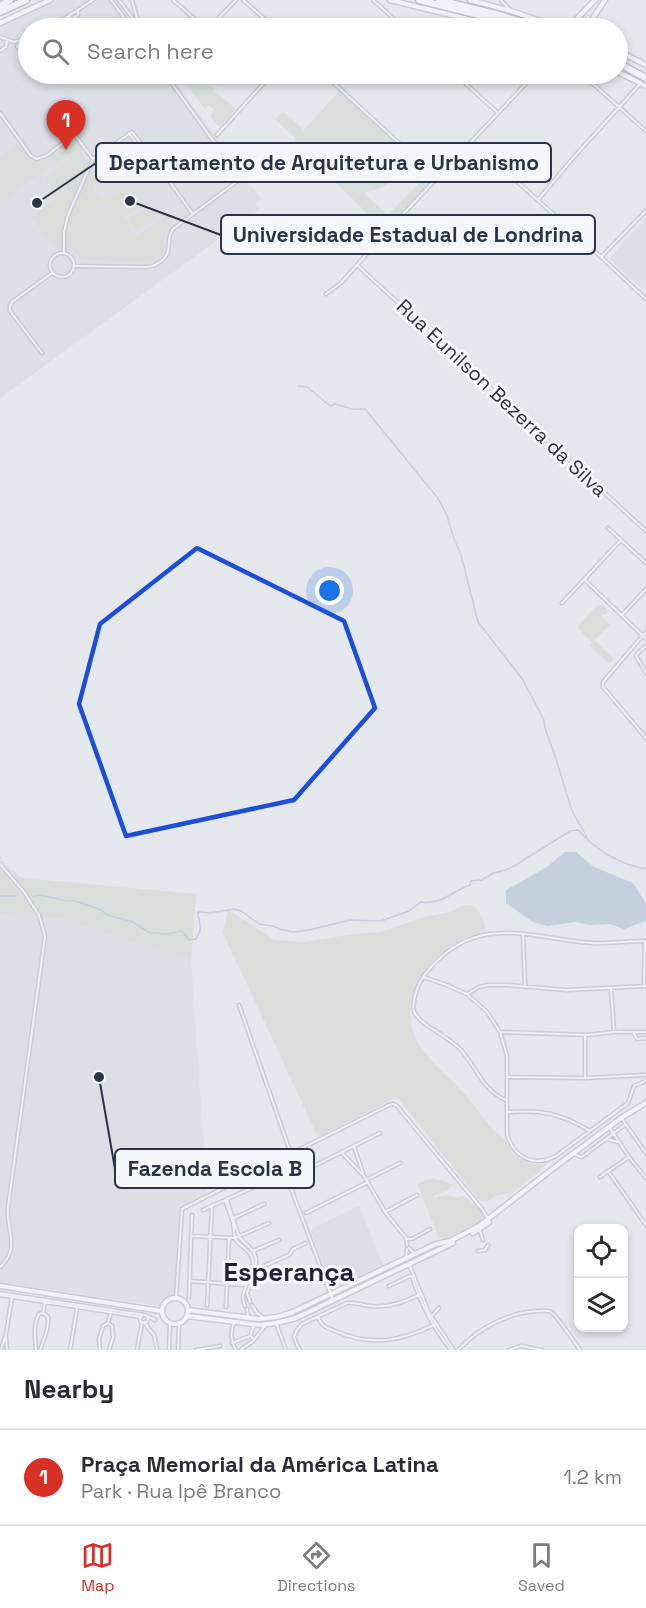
<!DOCTYPE html>
<meta charset="utf-8">
<style>
body{margin:0;font-family:"Space Grotesk",sans-serif;background:#f7f7f7;color:#2b2b33}
.controls{position:absolute;right:18px;bottom:18px;display:grid;overflow:hidden;border-radius:12px;box-shadow:0 3px 9px #0003}
.controls button{width:54px;height:54px;display:grid;place-items:center;padding:0;border:0;border-bottom:2px solid #e1e1e2;background:#fff;color:#2b2b33;font:30px sans-serif}
.you{position:absolute;left:330px;top:591px;width:21px;height:21px;margin:-15px;border:4px solid #fff;border-radius:50%;background:#1a73e8;box-shadow:0 0 0 9px #1a73e833}
.badge{display:grid;place-items:center;width:39px;height:39px;border-radius:50%;background:#d93025;color:#fff;font-size:20px;font-weight:700}
.pin{position:absolute;translate:-50% -50px;filter:drop-shadow(0 2px 3px #0008)}
.pin::after{content:'';position:absolute;top:32px;width:21px;height:18px;background:inherit;clip-path:polygon(0 0,100% 0,50% 100%)}
.list{margin:0;padding:0;list-style:none}
h2{display:flex;justify-content:space-between;align-items:center;height:78px;margin:0;padding:0 24px;font-size:26px}
h2 small{font-size:20px;font-weight:400;color:#7c7c81}
.list li{display:grid;grid-template-columns:39px 1fr auto;gap:18px;align-items:center;box-sizing:border-box;height:96px;padding:0 24px;border-top:2px solid #e1e1e2}
.list b{display:block;font-size:22px;white-space:nowrap}
.list p{margin:0;font-size:20px;white-space:nowrap;color:#7c7c81}
.list em{font-size:20px;font-style:normal;color:#7c7c81}
.icon{flex:none;width:33px;height:33px;fill:none;stroke:currentColor;stroke-width:2;stroke-linecap:round;stroke-linejoin:round}
.map{position:relative;flex:none;width:646px;height:1350px;overflow:hidden}
.search{position:absolute;background:#fff;box-shadow:0 3px 9px #0003;left:18px;right:18px;top:18px;height:66px;display:flex;align-items:center;gap:15px;box-sizing:border-box;padding:0 21px;border-radius:33px;color:#7c7c81;font-size:22px}
.sheet{height:174px;background:#fff}
nav{display:flex;justify-content:space-around;align-items:center;box-sizing:border-box;height:84px;border-top:2px solid #e1e1e2;background:#fff;font-size:16px;color:#7c7c81}
nav a{display:grid;justify-items:center;gap:3px}
nav .on{color:#d93025}
.map>svg:first-child{display:block}
.built{fill:#d2d6de}
.green{fill:#c9d6c5}
.water{fill:#9fb4cc}
.lines{fill:none;stroke-linecap:round;stroke-linejoin:round}
.stream{stroke:#9fb4cc;stroke-width:1.5}
.street-casing{stroke:#a9aeb7;stroke-width:5}
.secondary-casing{stroke:#a9aeb7;stroke-width:7}
.highway-casing{stroke:#8b94a3;stroke-width:9}
.street{stroke:#f7f8fa;stroke-width:2}
.secondary{stroke:#fff;stroke-width:4}
.highway{stroke:#fff;stroke-width:6}
.marked{fill:none;stroke:#1d4ed8;stroke-width:4.5;stroke-linejoin:round}
.labels{text-anchor:middle;dominant-baseline:central;stroke-width:6;stroke-linejoin:round;paint-order:stroke}
.street-label{font-size:20px;fill:#2b3445;stroke:#f4f6f9}
.district-label{font-size:26px;font-weight:bold;fill:#1d2536;stroke:#f4f6f9}
.leader{fill:none;stroke:#2b3445;stroke-width:2}
.callout-dot{fill:#2b3445;stroke:#f4f6f9;stroke-width:2}
.callout{fill:#f4f6f9;stroke:#2b3445;stroke-width:2}
.callout-label{font-size:21px;text-anchor:middle;font-weight:bold;fill:#2b3445}
</style>
<div class="map">
<svg width="646" height="1350" viewBox="0 0 646 1350">
<rect width="100%" height="100%" fill="#e4e7ec"/>
<!-- built -->
<path class="built" d="M53,0H117L137,28H28V74H170L261,199L257,204L260,209L0,398V23H3Z
M646,217V286L643,290L609,259Z
M0,855L7,865L22,878L196,894L191,961L207,1194L180,1206L175,1289L172,1296L163,1300L160,1306L0,1282Z
M359,1206L383,1265L335,1288L332,1285L310,1230Z"/>
<!-- green -->
<path class="green" d="M190,74H196L214,89L212,91L214,93L216,92L236,109L220,127L218,126L210,116L214,110L208,105L205,109L183,81Z
M340,90L397,143L387,153L397,164L400,169C394,185 379,189 364,193L387,215L429,173L435,179L385,231L294,141L295,138L275,119L283,111L303,129L300,134Z
M75,135L83,146L52,168L50,154Z
M17,143L35,162L48,157L49,167L0,203V156Z
M82,148L86,164L98,173L92,190L102,199L125,190L135,206L148,204L124,217L136,236L147,230L168,214L176,217L163,237L165,252L149,263L81,260L73,251L55,247L31,217L55,198L44,180Z
M151,206L158,218L136,231L128,218Z
M597,605L604,606L606,609L609,611L606,615L600,614L610,625L595,640L614,659L609,664L590,646L592,643L577,627Z
M0,868L37,914C26,920 12,915 0,914Z
M10,875L22,878L196,894L191,961L61,918H49L44,916Z
M472,905C480,910 486,922 485,931C476,934 467,936 459,941C421,961 394,1008 421,1047C434,1066 454,1080 468,1098C476,1108 484,1119 493,1130C496,1133 501,1135 504,1138C510,1146 508,1153 521,1159C529,1164 538,1165 547,1163L539,1172L512,1193L498,1195L486,1202L478,1199L397,1097L318,1137L223,933L228,910L275,940L305,942L353,934L381,932L424,917L449,912L461,906Z
M432,1178L451,1183L453,1185L448,1190L433,1196V1198L448,1195L457,1198L462,1195L470,1200L472,1204L476,1203L481,1208L484,1216C477,1230 454,1238 439,1238L417,1184Z"/>
<!-- water -->
<path class="water" d="M565,852H576L594,867L633,883L646,903V921L624,929L609,924L590,925L575,922L548,926L533,922L506,903V890L547,867Z"/>
<g class="lines">
<!-- stream -->
<path class="stream" d="M298,386L307,387L330,406L335,404L352,409H365L437,497L446,513L454,539L461,555L478,622L523,680L544,720L545,728L556,759L572,811L587,837
M0,896H15
M33,896L41,895L66,901H75L99,909L110,916L131,921L150,933L167,934L182,931L189,940L196,939C204,927 198,924 198,912L210,913L234,909L241,911L259,924L273,926L279,929L293,932L309,930L350,920L381,921L409,911L421,902C441,905 453,891 470,885L471,881L482,880L493,873L506,870L514,866L570,831L578,830C597,851 618,864 646,869"/>
<!-- street casing -->
<g class="street-casing">
<path id="street" d="M111,0L128,23L129,28
M119,0L140,28
M132,0L139,25
M173,0L205,28
M243,0L275,28
M373,0L404,28
M501,0L509,9
M69,17L73,19L78,15V11
M50,28L93,0
M209,28L236,0
M0,37L14,42L28,38
M17,46L27,61
M0,51L6,47L7,41
M324,74L437,178
M455,74L498,113
M582,74L646,131
M0,113L31,156L37,159L46,156L72,136
M60 127a9 9 0 1 1 18 0a9 9 0 1 1-18 0Z
M129,133L154,168L160,169
M75,135L93,159
M217,135L272,74
M473,142L601,257L646,299
M226,157L230,152
M538,200L573,158L641,83
M50 265a12 12 0 1 1 24 0a12 12 0 1 1-24 0Z
M64,253V232L68,215L93,159L132,132L155,161L192,213
M601,257L646,211
M357,265L646,531
M75,266L145,267C152,267 155,265 160,262C175,251 164,241 173,229L239,180L238,175L165,74
M326,294L341,283L389,229L535,74
M42,353L10,311V306L12,302L52,273
M608,528L646,563
M585,580L646,639
M562,603L621,540
M622,615L646,589
M646,632L603,682V687L646,738
M646,646L638,653L636,656L646,673
M0,864L24,892L39,915L45,936L8,1207C6,1231 21,1248 0,1267
M523,934L525,987
M423,977L444,984L467,994L487,1012L500,1032L507,1056V1134C514,1159 535,1167 556,1156L624,1106L628,1103L634,1086L646,1081
M644,986L645,941
M611,988L614,1032
M467,994L479,987L488,985H507L566,990L646,986
M239,1005L291,1154
M500,1032L588,1035L614,1032H646
M633,1032L637,1039L646,1038
M585,1036V1078
M508,1077L585,1078L646,1075
M506,1100C482,1090 477,1068 461,1050C451,1040 440,1034 428,1026C412,1015 411,1010 416,992C420,978 429,968 439,959C485,915 536,939 591,943C609,944 628,941 646,941
M508,1112C542,1110 560,1113 590,1131
M622,1119L646,1153
M609,1127L629,1157L645,1177
M606,1139L618,1142
M354,1147L363,1173
M341,1152L364,1176L385,1212L406,1238L407,1245
M573,1154L582,1157L626,1124
M608,1171L646,1225
M292,1177L380,1133
M600,1177L629,1157
M366,1180L400,1163
M225,1200C228,1208 231,1216 233,1223C234,1228 234,1234 235,1238C240,1249 253,1248 253,1265C253,1280 238,1290 245,1306
M227,1200L239,1237L253,1251L256,1258V1271L247,1293L250,1302
M203,1210L254,1187
M385,1212L417,1195
M306,1213L368,1182
M234,1218L264,1204
M479,1228L483,1240
M191,1236L235,1238L269,1223
M406,1239H412L430,1229
M409,1248L414,1253
M253,1251L279,1240
M478,1251L485,1250L488,1245
M406,1258L407,1249
M409,1264L429,1313L453,1349
M257,1269L289,1255L293,1249L306,1243
M189,1281L246,1285
M389,1286L410,1276L412,1277C421,1304 433,1328 451,1350
M0,1293L144,1315
M0,1295L141,1317
M189,1297L192,1215
M176,1298L182,1209L279,1160
M333,1300L280,1159L389,1105L393,1104L397,1106L482,1209L488,1219
M252,1305L257,1313L263,1317
M207,1306L212,1206
M226,1307L229,1238
M247,1309L248,1317
M43,1313L45,1302
M140 1319a4 4 0 1 1 8 0a4 4 0 1 1-8 0Z
M147,1316L155,1320
M318,1317C321,1326 327,1328 335,1331C372,1347 402,1341 436,1324
M431,1317L439,1308
M145,1322L148,1328L154,1335L157,1350
M108,1323L111,1312
M234,1323C230,1331 231,1342 236,1350
M276,1323L286,1350
M250,1336L254,1325
M6,1337L7,1350
M232,1343L250,1336L254,1339
M1,1350L6,1334L12,1297
M36,1350C35,1338 33,1325 39,1314L43,1313L48,1317C49,1329 44,1339 40,1350
M70,1350L77,1309
M100,1350L99,1339L103,1326L108,1323L112,1326L113,1337L109,1350
M137,1350L142,1322
M169,1350L170,1324
M178,1350L179,1324
M196,1350L220,1346
M241,1350C245,1345 249,1345 253,1341C257,1337 261,1330 266,1325
M300,1350L297,1345L294,1337L297,1330L302,1324L347,1303C355,1302 362,1305 370,1306C389,1308 404,1302 421,1294
M458,1350C479,1328 507,1313 537,1311C541,1311 548,1310 551,1312C556,1315 576,1344 580,1350
M509,1350L521,1346L542,1350"/>
</g>
<!-- secondary casing -->
<g class="secondary-casing">
<path id="secondary" d="M390,0L504,28
M470,0L511,11L561,28
M0,23L50,0
M568,28L595,0
M593,28V18L605,0
M618,51L646,65
M618,72L646,86
M473,1233L489,1222
M0,1286L161,1311
M162 1311a13 13 0 1 1 26 0a13 13 0 1 1-26 0Z
M188,1310L258,1319L277,1317L293,1312L436,1244L450,1241L479,1226L555,1167L621,1118L646,1103
M187,1316L261,1325L276,1323L296,1318L453,1243"/>
</g>
<!-- highway casing -->
<g class="highway-casing">
<path id="highway" d="M419,0L530,28
M439,0L503,16L542,28
M0,6L10,0
M0,12L26,0
M618,63L646,78"/>
</g>
<!-- street -->
<use href="#street" class="street"/>
<!-- secondary -->
<use href="#secondary" class="secondary"/>
<!-- highway -->
<use href="#highway" class="highway"/>
</g>
<!-- marked area -->
<path d="M0 0H646V1350H0ZM197,548L344,621L375,708L294,800L126,836L79,704L100,624Z" fill="#e4e7ec" fill-opacity=".55" fill-rule="evenodd"/>
<path class="marked" d="M197,548L344,621L375,708L294,800L126,836L79,704L100,624Z"/>
<g class="labels">
<!-- street labels -->
<g class="street-label">
<text transform="translate(502 398) rotate(43)">Rua Eunilson Bezerra da Silva</text>
</g>
<!-- district labels -->
<g class="district-label">
<text x="289" y="1272">Esperança</text>
</g>
</g>
<!-- callouts -->
<path class="leader" d="M37 203L96 163M130 201L221 235M99 1077L115 1169"/>
<g class="callout-dot">
<circle cx="37" cy="203" r="6"/>
<circle cx="130" cy="201" r="6"/>
<circle cx="99" cy="1077" r="6"/>
</g>
<g class="callout">
<rect x="96" y="143" width="455" height="39" rx="6"/>
<rect x="221" y="215" width="374" height="39" rx="6"/>
<rect x="115" y="1149" width="199" height="39" rx="6"/>
</g>
<g class="callout-label">
<text x="324" y="170">Departamento de Arquitetura e Urbanismo</text>
<text x="408" y="242">Universidade Estadual de Londrina</text>
<text x="215" y="1176">Fazenda Escola B</text>
</g>
</svg>
<div class="controls">
<button><svg class="icon" aria-label="locate" viewBox="0 0 24 24"><circle cx="12" cy="12" r="6"/><path d="M12 2v4M12 18v4M2 12h4M18 12h4"/></svg></button>
<button><svg class="icon" aria-label="layers" viewBox="0 0 24 24"><path d="M12 4l9 5-9 5-9-5zM3 14l9 5 9-5"/></svg></button>
</div>
<div class="you"></div>
<div class="pin badge" style="left:66px;top:150px">1</div>
<div class="search"><svg class="icon" aria-label="search" viewBox="0 0 24 24"><circle cx="10" cy="10" r="6"/><path d="M15 15l6 6"/></svg>Search here</div>
</div>
<section class="sheet">
<h2>Nearby<small></small></h2>
<ul class="list">
<li><span class="badge">1</span><div><b>Praça Memorial da América Latina</b><p>Park · Rua Ipê Branco</p></div><em>1.2 km</em></li>
</ul>
</section>
<nav>
<a class="on"><svg class="icon" aria-label="map" viewBox="0 0 24 24"><path d="M3 6l6-2 6 2 6-2v14l-6 2-6-2-6 2zM9 4v14M15 6v14"/></svg>Map</a>
<a><svg class="icon" aria-label="directions" viewBox="0 0 24 24"><path d="M12 3l9 9-9 9-9-9zM9 14v-3h6M13 9l2 2-2 2"/></svg>Directions</a>
<a><svg class="icon" aria-label="saved" viewBox="0 0 24 24"><path d="M7 4h10v16l-5-4-5 4z"/></svg>Saved</a>
</nav>
